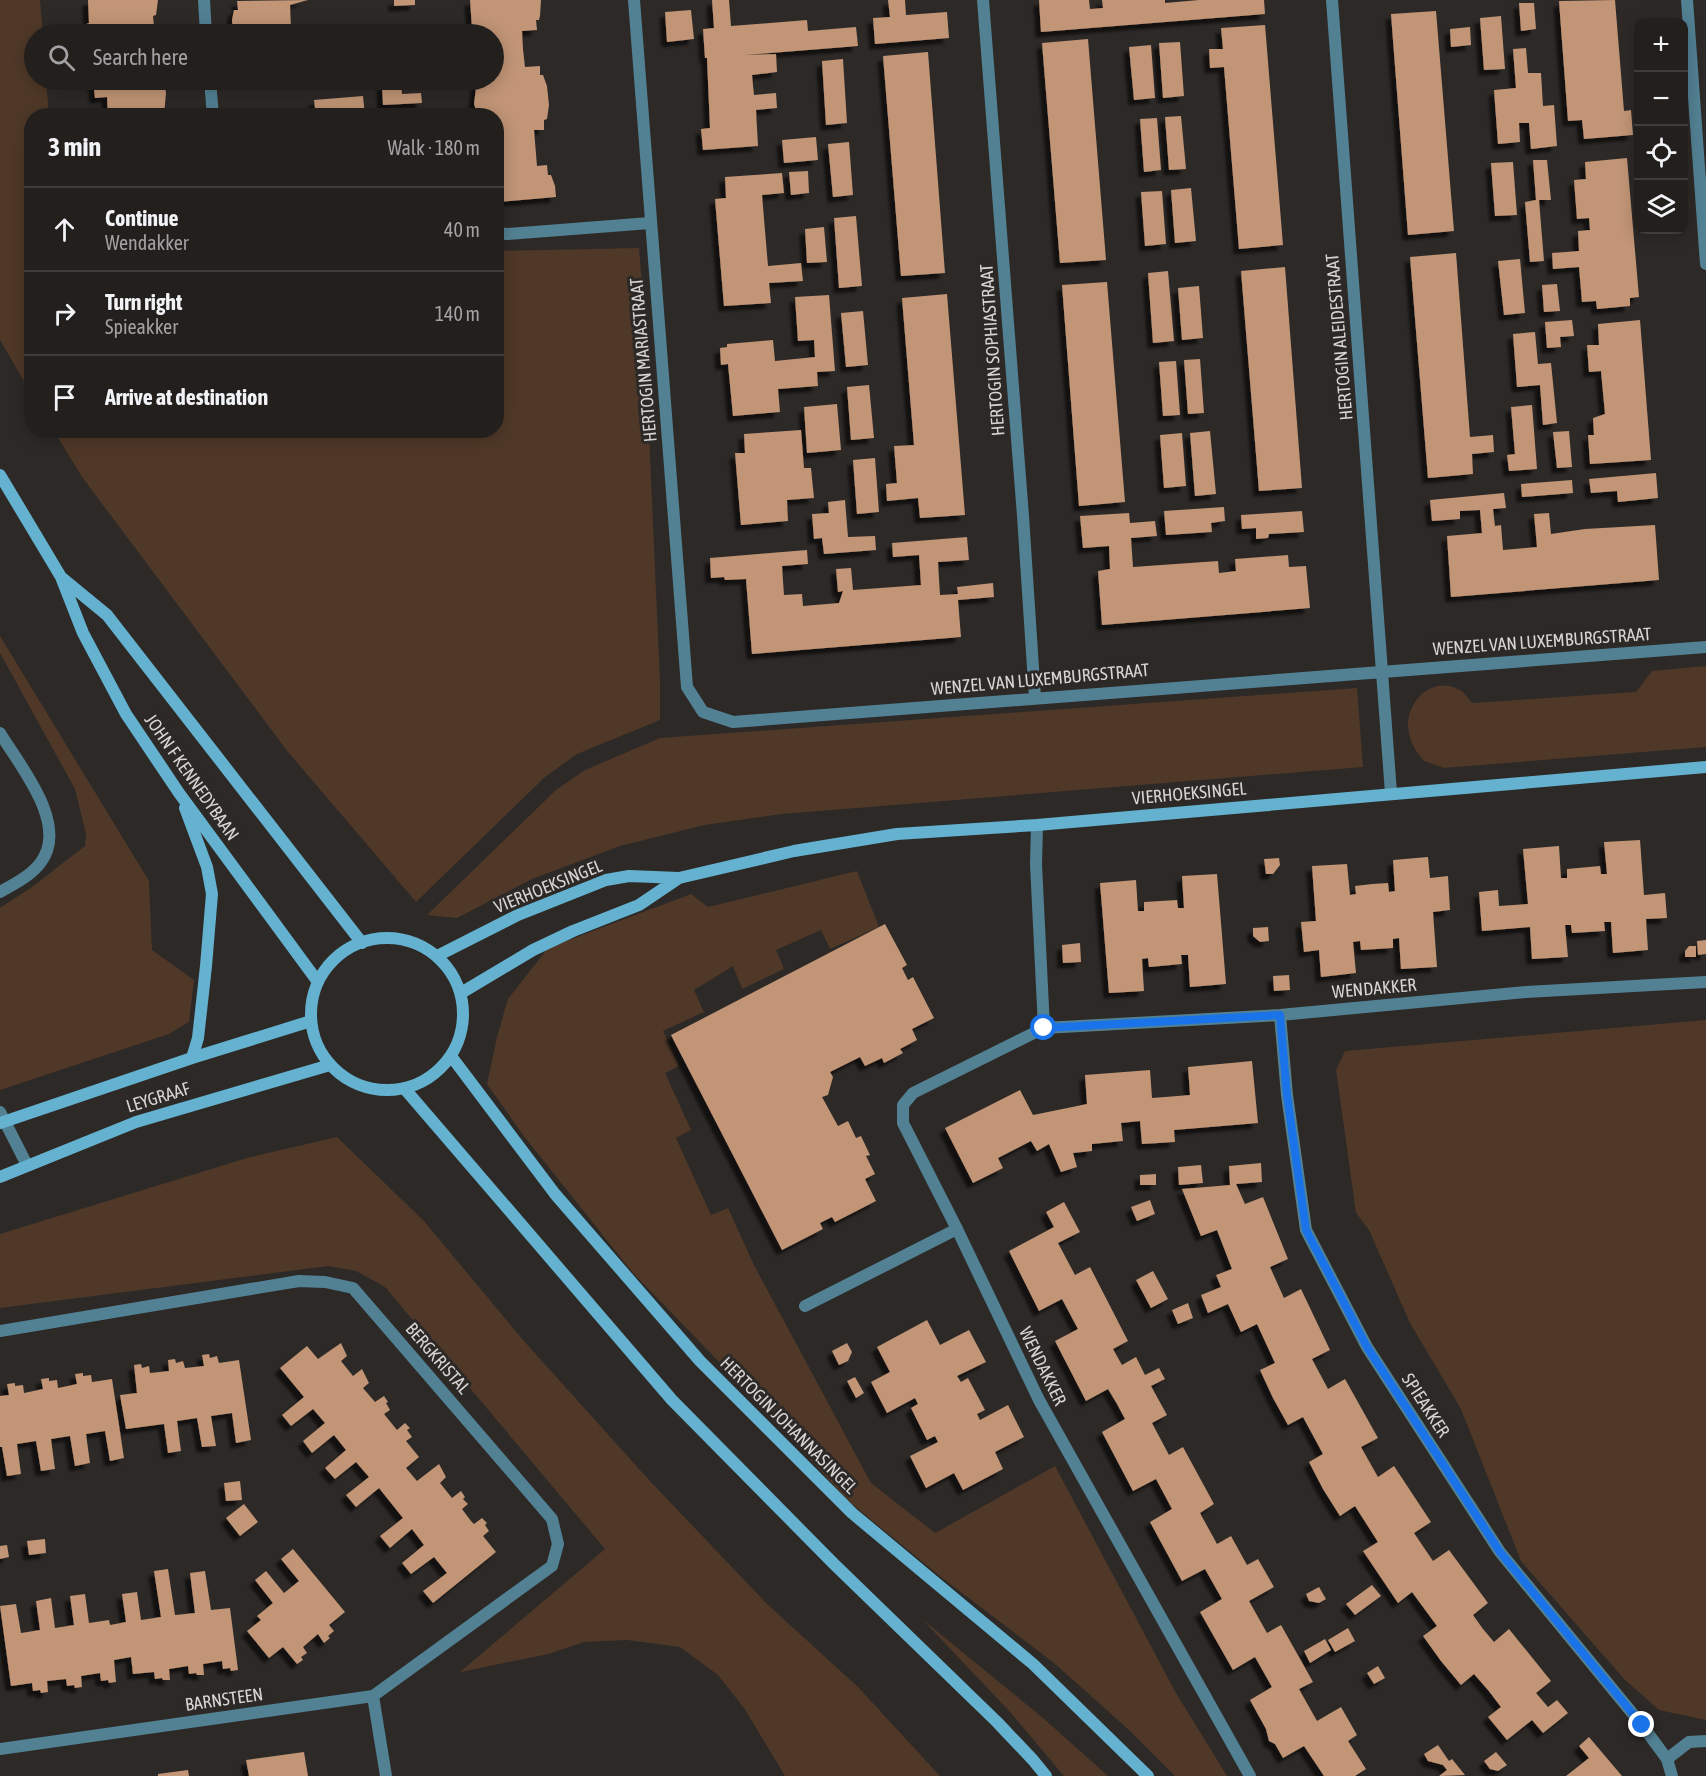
<!DOCTYPE html>
<meta charset="utf-8">
<style>
body{margin:0;font-family:"Asap Condensed",sans-serif;background:#2a2726;color:#f1f3f6}
.controls{position:absolute;right:18px;top:18px;display:grid;overflow:hidden;border-radius:12px;box-shadow:0 3px 15px #0003}
.controls button{width:54px;height:54px;display:grid;place-items:center;padding:0;border:0;border-bottom:2px solid #3f3d3b;background:#221f1d;color:#f1f3f6;font:30px sans-serif}
.stop{position:absolute;width:18px;height:18px;margin:-14px;border:4px solid #1a73e8;border-radius:50%;background:#fff}
.stop.end{background:#1a73e8;border-color:#fff;box-shadow:0 2px 6px #0008}
.list{margin:0;padding:0;list-style:none}
h2{display:flex;justify-content:space-between;align-items:center;height:78px;margin:0;padding:0 24px;font-size:26px}
h2 small{font-size:20px;font-weight:400;color:#a2a2a4}
.list li{display:grid;grid-template-columns:39px 1fr auto;gap:18px;align-items:center;box-sizing:border-box;height:84px;padding:0 24px;border-top:2px solid #3f3d3b}
.list b{display:block;font-size:22px;white-space:nowrap}
.list p{margin:0;font-size:20px;white-space:nowrap;color:#a2a2a4}
.list em{font-size:20px;font-style:normal;color:#a2a2a4}
.icon{flex:none;width:33px;height:33px;fill:none;stroke:currentColor;stroke-width:2;stroke-linecap:round;stroke-linejoin:round}
.map{position:relative;flex:none;width:1706px;height:1776px;overflow:hidden}
.search{position:absolute;background:#221f1d;box-shadow:0 3px 15px #0003;left:24px;top:24px;width:480px;height:66px;display:flex;align-items:center;gap:15px;box-sizing:border-box;padding:0 21px;border-radius:33px;color:#a2a2a4;font-size:22px}
.panel{position:absolute;background:#221f1d;box-shadow:0 3px 15px #0003;left:24px;top:108px;width:480px;height:330px;border-radius:24px}
.map>svg:first-child{display:block}
.green{fill:#4f3828}
.building{fill:#c19576;filter:url(#shadow)}
.lines{fill:none;stroke-linecap:round;stroke-linejoin:round}
.lane{stroke:#528193;stroke-width:12}
.street{stroke:#528193;stroke-width:12}
.secondary{stroke:#64b2cf;stroke-width:12}
.route{stroke:#1a73e8;stroke-width:8}
.labels{text-anchor:middle;dominant-baseline:central;stroke-width:6;stroke-linejoin:round;paint-order:stroke}
.street-label{font-size:18px;fill:#d7d5d3;stroke:#2d2927}
</style>
<div class="map">
<svg width="1706" height="1776" viewBox="0 0 1706 1776">
<defs>
<filter id="shadow"><feDropShadow dx="-5.5" dy="5.5" stdDeviation="1.5" flood-color="#0009"/></filter>
</defs>
<rect width="100%" height="100%" fill="#2d2927"/>
<!-- green -->
<path class="green" d="M0,0H40L43,34H34V80H46L49,115L32,116L31,393L0,340Z
M639,248L643,298L660,682V720L577,754L545,777L416,902L288,752L82,477L54,431L496,430L497,251Z
M0,636L149,881L152,950L194,980L189,1022L169,1034L0,1090V908L32,887L85,846L86,834L75,789L0,653Z
M1706,666V747L1444,768L1424,761C1418,754 1412,746 1410,737C1400,707 1430,673 1460,690C1465,693 1469,699 1472,703L1636,692L1652,671Z
M1357,688L1363,767L782,814L705,825L620,846L532,879L457,918L427,915L556,790L585,770L660,738Z
M857,871L879,927L830,949L821,930L776,950L784,969L742,989L733,966L694,990L704,1012L663,1031L679,1066L665,1073L691,1130L676,1138L711,1215L728,1208L754,1265L871,1483L935,1533L1055,1466L1176,1693L1227,1776H1175L1128,1729L1054,1663L941,1577L847,1500L754,1398L633,1273L523,1135L487,1084L497,1037L508,999L548,948L691,894L708,907Z
M1706,1020V1720L1659,1710L1625,1680L1521,1561L1461,1409L1410,1323L1369,1230L1356,1213L1336,1070L1345,1051Z
M337,1137L424,1221L523,1340L649,1480L767,1604L858,1687L940,1776H785L744,1708L718,1675L680,1647L627,1640L584,1642L548,1654L460,1672L605,1549L385,1287L356,1271L328,1266L0,1308V1234L247,1158Z
M922,1619L1043,1718L1108,1776H1064L1010,1712Z"/>
<!-- building -->
<path class="building" d="M88,0H158L156,15L153,16L154,26L123,28L124,34H74V29L89,23Z
M308,0L290,5L291,28L302,27L303,34H233L232,20L234,10H238L237,1Z
M394,0H415V5L394,6Z
M470,0H541L540,16L539,20H536L537,30L522,31L523,49L525,67L540,66V75H543L547,86L549,105L547,119L544,120V130H534L537,166L547,165L548,175H551L555,186L556,197L498,202L496,116H478L474,104L477,80H494V34H454L472,28Z
M712,0H729L731,26L807,20L808,31L856,27L858,46L745,55L776,54L777,72L752,75L754,95L776,93L777,108L756,110L758,146L703,150L701,129L710,128L707,58H705L703,29L714,28Z
M888,0H905L906,15L947,12L949,38L875,44L873,18L890,17Z
M1039,0H1089L1090,9L1103,8L1102,0H1165V3L1199,0H1264L1265,14L1041,32Z
M1615,0L1624,111L1631,110L1633,135L1584,139L1582,120L1568,121L1559,1Z
M1519,3H1534L1536,29L1521,31Z
M691,10L694,39L667,42L665,12Z
M1436,11L1454,231L1408,235L1391,14Z
M1501,16L1505,69L1484,70L1480,18Z
M1265,25L1283,245L1239,249L1224,67L1210,68L1209,49H1223L1221,28Z
M1470,27L1471,45L1451,47L1450,29Z
M1088,39L1106,260L1060,263L1042,43Z
M1180,42L1184,96L1163,98L1159,43Z
M1151,45L1155,98L1134,100L1129,47Z
M1526,48L1528,73H1541L1543,106L1554,105L1557,146L1531,149L1529,123H1519L1520,142L1498,144L1494,90L1516,88L1513,49Z
M928,52L945,273L901,276L883,56Z
M843,59L847,123L826,125L822,61Z
M93,80H164L166,93L164,115L108,116L107,97L95,98Z
M381,80H400V82L381,84Z
M401,84L402,94L421,93L422,103L383,105L382,85Z
M363,96L365,116H316L314,100Z
M1181,116L1186,169L1169,170L1165,117Z
M1157,118L1161,170L1144,172L1140,119Z
M816,137L818,160L784,163L782,140Z
M849,142L853,195L833,197L828,144Z
M1627,158L1639,297L1630,298V306L1597,309L1596,301L1582,302L1579,267L1553,269L1552,253L1579,251L1578,231L1590,230L1589,218L1577,219L1574,180L1586,179L1585,162Z
M1533,160H1547L1551,200H1539L1544,261L1530,262L1525,202L1536,200Z
M1513,162L1517,215L1495,216L1491,163Z
M808,171L809,193L791,195L789,172Z
M782,173L784,193L762,195L768,266L801,263L803,281L769,283L771,303L724,306L715,199L726,198L725,177Z
M1191,188L1196,241L1175,243L1171,190Z
M1162,191L1166,244L1145,246L1141,192Z
M856,216L862,286L839,288L834,218Z
M824,227L827,262L807,263L805,229Z
M1456,253L1470,437L1493,435L1494,452L1472,454L1473,474L1428,478L1410,257Z
M1520,259L1525,313L1504,315L1498,261Z
M1285,267L1302,488L1259,491L1241,271Z
M1168,271L1174,341L1153,343L1148,273Z
M1107,282L1125,502L1079,506L1062,285Z
M1557,284L1560,311L1544,312L1542,285Z
M1199,286L1203,338L1182,340L1178,288Z
M947,294L965,515L920,518L918,498L887,501L886,484L897,483L894,446L914,445L902,298Z
M829,295L835,371L817,372L818,386L778,389L780,412L733,416L728,364L721,365L720,348L727,347V344L773,340L775,361L815,357L814,340L798,341L795,297Z
M863,311L868,365L846,367L841,313Z
M1572,320L1574,336L1560,337L1561,347L1547,348L1545,322Z
M1640,320L1651,460L1590,464L1588,435H1594L1593,418L1605,414L1601,371L1589,372L1587,345H1599L1598,324Z
M1535,332L1538,364L1551,363L1557,423L1543,425L1540,385L1517,387L1513,334Z
M1200,359L1204,413L1188,414L1184,360Z
M1176,361L1180,415L1163,416L1159,362Z
M869,385L874,438L851,440L847,387Z
M837,404L841,450L807,453L804,407Z
M1532,405L1537,469L1509,471L1507,455L1515,454L1511,407Z
M801,430L804,468H811L814,498L787,500L788,521L741,525L735,453H745L744,434Z
M1210,431L1216,494L1195,496L1190,433Z
M1569,431L1572,467L1557,468L1553,432Z
M1182,433L1186,486L1164,488L1160,435Z
M875,458L879,512L857,514L853,460Z
M1656,473L1658,498L1618,502L1617,491L1591,493L1589,479Z
M1572,480L1573,493L1522,497L1521,484Z
M1504,493L1506,508L1493,509L1495,526L1501,525L1503,550L1537,547L1534,514L1549,513L1551,534L1585,529L1655,525L1659,580L1451,597L1447,536L1482,533L1480,510L1460,511V519L1432,521L1430,500Z
M845,500L848,537L875,536L876,550L824,554L822,538L814,539L812,514L829,513L828,502Z
M1224,507L1225,521L1211,523L1212,532L1166,535L1164,511Z
M1302,511L1304,532L1269,534L1268,538L1256,539V528L1242,529L1241,515Z
M1129,513L1130,523L1155,521L1157,536L1131,538L1133,567L1218,561L1219,573L1236,571L1235,559L1288,555L1289,567L1306,566L1310,608L1102,625L1098,571L1110,569L1109,546L1083,548L1080,516Z
M967,537L969,560L938,562L940,595L958,594L957,587L993,583L994,597L958,600L961,637L752,654L746,579L725,580L724,577L711,578L710,558L807,550L808,564L782,566L784,595L802,594L803,606L839,603L843,591L838,592L836,569L851,568L853,590L921,585L919,555L893,557L892,543Z
M1640,840L1644,895L1665,893L1667,918L1646,919L1648,950L1613,953L1611,922H1604L1605,931L1572,933L1571,925H1565L1568,957L1532,959L1530,927L1482,931L1479,892L1498,890L1499,906L1528,904L1523,849L1559,846L1561,878H1567V869L1600,866L1601,874H1607L1604,842Z
M1428,857L1430,878L1448,876L1450,910L1433,912L1437,967L1401,969L1399,938L1393,939V948L1361,950L1360,941L1353,942L1356,973L1321,977L1319,950L1304,952L1301,922L1316,921L1312,866L1347,864L1350,895L1356,894L1355,886L1372,884L1388,883L1389,892L1395,891L1393,860Z
M1279,858L1280,865L1273,874H1266L1264,859Z
M1217,874L1226,984L1190,987L1188,955H1181L1182,964L1149,967L1148,958L1142,959L1144,991L1109,993L1100,883L1136,880L1138,911H1144V902L1177,900L1178,908H1184L1182,876Z
M885,924L907,965L902,968L908,980L913,977L934,1018L912,1029L917,1040L900,1049L903,1053L884,1063L882,1058L865,1066L860,1057L830,1072L833,1077L828,1095L822,1097L838,1126L848,1121L856,1138L861,1136L870,1155L866,1156L875,1174L865,1179L876,1201L835,1222L832,1217L820,1223L823,1229L782,1250L671,1035Z
M1268,927L1269,941L1260,942L1253,936V928Z
M1706,940V954L1698,955L1697,941Z
M1080,943L1081,962L1063,963L1062,945Z
M1689,946H1696V957H1685V951Z
M1289,975L1290,990L1274,991L1273,976Z
M1252,1061L1258,1123L1174,1130L1175,1142L1142,1144L1140,1121L1121,1123L1123,1141L1092,1144V1151L1073,1153L1077,1167L1061,1172L1049,1144L1037,1151L1031,1141L998,1158L1003,1168L973,1183L945,1128L1020,1090L1033,1115L1087,1104L1085,1075L1150,1070L1152,1098L1190,1095L1188,1067Z
M1261,1163L1262,1182L1236,1184L1245,1204L1263,1197L1288,1259L1270,1267L1284,1298L1301,1289L1330,1350L1312,1359L1328,1389L1345,1379L1378,1438L1361,1447L1378,1477L1394,1466L1431,1522L1414,1533L1433,1561L1449,1550L1488,1603L1473,1615L1483,1629L1494,1642L1509,1629L1551,1681L1536,1693L1548,1707L1557,1700L1568,1713L1543,1733L1532,1720L1507,1740L1488,1717L1501,1707L1488,1690L1474,1674L1461,1685L1441,1661L1423,1636L1437,1626L1412,1592L1398,1603L1363,1551L1378,1542L1355,1506L1340,1516L1323,1489L1309,1462L1323,1454L1303,1417L1288,1425L1273,1398L1260,1370L1275,1363L1257,1324L1241,1332L1228,1304L1208,1313L1201,1295L1221,1287L1216,1275L1232,1269L1217,1230L1201,1236L1182,1189L1230,1185L1229,1166Z
M1201,1165L1203,1183L1179,1185L1178,1167Z
M1156,1174V1185H1140V1175Z
M1150,1200L1155,1214L1137,1221L1131,1207Z
M1064,1202L1080,1232L1058,1243L1075,1275L1090,1267L1128,1341L1113,1349L1122,1365L1136,1357L1145,1375L1159,1368L1165,1379L1151,1386L1167,1415L1152,1423L1169,1455L1183,1447L1214,1504L1200,1513L1217,1544L1231,1536L1247,1565L1258,1559L1274,1587L1249,1601L1267,1633L1281,1625L1313,1682L1299,1689L1317,1721L1341,1707L1357,1735L1348,1741L1366,1769L1355,1776H1324L1304,1746L1283,1758L1275,1744L1269,1741L1266,1729L1250,1700L1272,1687L1255,1657L1233,1670L1200,1612L1222,1599L1205,1569L1182,1581L1150,1522L1172,1509L1156,1479L1133,1491L1102,1432L1125,1419L1117,1404L1108,1389L1086,1401L1055,1341L1078,1329L1062,1299L1039,1311L1009,1251L1054,1227L1046,1212Z
M1153,1271L1168,1299L1151,1308L1136,1280Z
M1188,1303L1193,1318L1178,1324L1172,1310Z
M927,1320L940,1345L969,1330L986,1362L957,1376L961,1382L968,1378L985,1410L977,1414L980,1420L1008,1405L1024,1437L995,1452L1003,1469L963,1490L954,1473L926,1488L910,1456L938,1442L935,1436L927,1440L911,1408L918,1404L915,1398L887,1413L871,1382L890,1372L877,1347Z
M341,1343L347,1356L341,1361L353,1376L362,1369L369,1383L363,1388L375,1402L384,1396L388,1402L386,1403L390,1410L384,1414L397,1430L405,1423L410,1428L407,1430L412,1437L406,1441L419,1457L406,1468L417,1481L439,1464L446,1477L440,1483L452,1498L461,1491L465,1497L463,1499L468,1504L462,1509L471,1521L474,1524L482,1518L487,1523L485,1525L489,1531L483,1536L496,1552L433,1603L423,1591L447,1573L434,1557L411,1574L402,1563L424,1545L412,1529L390,1548L380,1536L403,1518L379,1488L356,1507L346,1495L369,1477L356,1462L335,1479L325,1468L346,1450L334,1435L312,1453L303,1441L325,1423L313,1409L291,1426L282,1415L304,1397L280,1368L307,1346L318,1359Z
M847,1343L852,1352L848,1361L839,1365L832,1351Z
M209,1354L210,1358L217,1356L219,1363L239,1360L251,1440L236,1443L232,1413L211,1416L216,1446L202,1447L197,1418L177,1421L181,1451L168,1453L164,1424L126,1429L120,1395L137,1393L134,1365L141,1364L142,1368L149,1366L150,1373L169,1371L168,1360L175,1359L176,1363L183,1361L185,1368L204,1366L202,1355Z
M83,1373V1376L91,1375L92,1382L112,1379L124,1458L110,1461L105,1431L86,1434L90,1463L75,1466L70,1436L51,1439L55,1469L41,1471L36,1441L17,1444L21,1474L7,1476L2,1447H0V1396L9,1395L7,1384L15,1383V1386L23,1385L24,1393L43,1389L41,1379L49,1378V1381L57,1380L58,1388L77,1384L75,1374Z
M855,1377L864,1393L856,1398L847,1381Z
M240,1481L242,1500L226,1501L224,1483Z
M244,1504L258,1522L240,1536L226,1518Z
M45,1539L46,1553L29,1555L27,1541Z
M7,1545L9,1557L0,1559V1546Z
M293,1549L345,1612L329,1625L334,1631L328,1636L330,1638L324,1643L318,1634L303,1647L307,1653L301,1657L303,1660L297,1664L283,1647L269,1658L247,1631L261,1620L257,1616L273,1603L255,1580L266,1571L284,1593L299,1581L281,1559Z
M168,1569L175,1615L195,1613L190,1573L205,1571L211,1610L230,1608L238,1670L231,1671L230,1668L223,1669L222,1661L203,1664L204,1675H197L196,1673L189,1674L188,1666L169,1669L170,1680H163L162,1678L155,1679L154,1672L133,1674L131,1657L114,1660L116,1682L109,1683L108,1680L101,1681L100,1673L81,1676L82,1687L75,1688L74,1685L67,1686L66,1679L47,1681L48,1692L41,1693L40,1690L33,1691L32,1683L11,1686L0,1606L16,1604L21,1633L40,1630L36,1601L51,1598L55,1628L74,1625L70,1596L85,1594L89,1623L109,1620L110,1625L126,1622L122,1594L137,1592L141,1620L161,1617L154,1571Z
M1372,1585L1381,1596L1355,1615L1346,1604Z
M1319,1587L1326,1599L1319,1603L1309,1601L1306,1594Z
M1348,1628L1355,1641L1335,1652L1328,1640Z
M1325,1639L1331,1650L1310,1663L1304,1651Z
M1378,1666L1385,1678L1374,1684L1367,1673Z
M1589,1737L1622,1776H1566L1589,1758L1579,1746Z
M1438,1745L1449,1761L1452,1759L1465,1775L1439,1776L1447,1770L1443,1765L1428,1761L1424,1754Z
M304,1752L308,1776H249L246,1760Z
M1496,1752L1507,1765L1498,1771L1490,1769L1484,1761Z
M188,1770L189,1776H158V1774Z"/>
<g class="lines">
<!-- lane -->
<path class="lane" d="M0,1112L27,1165
M805,1306L957,1229"/>
<!-- street -->
<path class="street" d="M204,0L206,34
M634,0L687,687L703,712L733,722L1706,647
M983,0L1023,516L1035,698
M1332,0L1391,793
M1687,0L1706,264
M210,80L213,116
M496,233L507,234L650,223
M0,733C20,766 69,824 41,862C31,876 14,884 0,892
M1037,825L1036,864L1044,1028
M1280,1015L1287,1095L1306,1230L1367,1347L1500,1552L1642,1725L1667,1759
M0,1331L299,1281L325,1282L353,1288L552,1519L558,1544L552,1566L373,1696
M0,1749L373,1696L386,1776
M1250,1776L1039,1400L957,1229L903,1123V1105L913,1093L1044,1028L1280,1015L1526,992L1706,982
M1672,1776L1667,1759L1689,1742L1706,1741"/>
<!-- secondary -->
<path class="secondary" d="M0,475L61,577L83,633L126,714L179,793L318,982
M62,578L107,615L362,943
M185,808L207,867L212,894L206,966L198,1038L192,1058
M311 1014a76 76 0 1 1 152 0a76 76 0 1 1-152 0Z
M437,956L518,915L606,880L629,876L679,878L794,851L897,834L1037,825L1706,767
M461,993L533,950L573,931L639,905L679,878
M451,1056L555,1194L700,1361L852,1513L1033,1664L1148,1776
M404,1088L672,1400L834,1564L997,1722L1033,1760L1046,1776
M0,1123L192,1058L311,1021
M0,1177L136,1122L330,1065"/>
</g>
<g class="lines">
<!-- route -->
<path class="route" d="M1044,1028L1280,1015L1287,1095L1306,1230L1367,1347L1500,1552L1642,1725"/>
</g>
<g class="labels">
<!-- street labels -->
<g class="street-label">
<text transform="translate(1339 337) rotate(-95)">HERTOGIN ALEIDESTRAAT</text>
<text transform="translate(992 350) rotate(-94)">HERTOGIN SOPHIASTRAAT</text>
<text transform="translate(643 360) rotate(-95)">HERTOGIN MARIASTRAAT</text>
<text transform="translate(1542 641) rotate(-4)">WENZEL VAN LUXEMBURGSTRAAT</text>
<text transform="translate(1040 679) rotate(-5)">WENZEL VAN LUXEMBURGSTRAAT</text>
<text transform="translate(192 777) rotate(55)">JOHN F KENNEDYBAAN</text>
<text transform="translate(1189 793) rotate(-5)">VIERHOEKSINGEL</text>
<text transform="translate(548 886) rotate(-22)">VIERHOEKSINGEL</text>
<text transform="translate(1374 988) rotate(-5)">WENDAKKER</text>
<text transform="translate(158 1097) rotate(-17)">LEYGRAAF</text>
<text transform="translate(438 1358) rotate(49)">BERGKRISTAL</text>
<text transform="translate(1043 1366) rotate(64)">WENDAKKER</text>
<text transform="translate(1426 1405) rotate(57)">SPIEAKKER</text>
<text transform="translate(789 1425) rotate(45)">HERTOGIN JOHANNASINGEL</text>
<text transform="translate(224 1699) rotate(-8)">BARNSTEEN</text>
</g>
</g>
</svg>
<div class="controls">
<button>+</button>
<button>−</button>
<button><svg class="icon" aria-label="locate" viewBox="0 0 24 24"><circle cx="12" cy="12" r="6"/><path d="M12 2v4M12 18v4M2 12h4M18 12h4"/></svg></button>
<button><svg class="icon" aria-label="layers" viewBox="0 0 24 24"><path d="M12 4l9 5-9 5-9-5zM3 14l9 5 9-5"/></svg></button>
</div>
<div class="stop" style="left:1044px;top:1028px"></div>
<div class="stop end" style="left:1642px;top:1725px"></div>
<div class="search"><svg class="icon" aria-label="search" viewBox="0 0 24 24"><circle cx="10" cy="10" r="6"/><path d="M15 15l6 6"/></svg>Search here</div>
<section class="panel">
<h2>3 min<small>Walk · 180 m</small></h2>
<ul class="list">
<li><svg class="icon" aria-label="ahead" viewBox="0 0 24 24"><path d="M12 20V5M6 11l6-6 6 6"/></svg><div><b>Continue</b><p>Wendakker</p></div><em>40 m</em></li>
<li><svg class="icon" aria-label="right" viewBox="0 0 24 24"><path d="M7 20v-9h11M14 6l5 5-5 5"/></svg><div><b>Turn right</b><p>Spieakker</p></div><em>140 m</em></li>
<li><svg class="icon" aria-label="arrive" viewBox="0 0 24 24"><path d="M6 21V4h12l-3 4 3 4H6"/></svg><div><b>Arrive at destination</b></div></li>
</ul>
</section>
</div>
